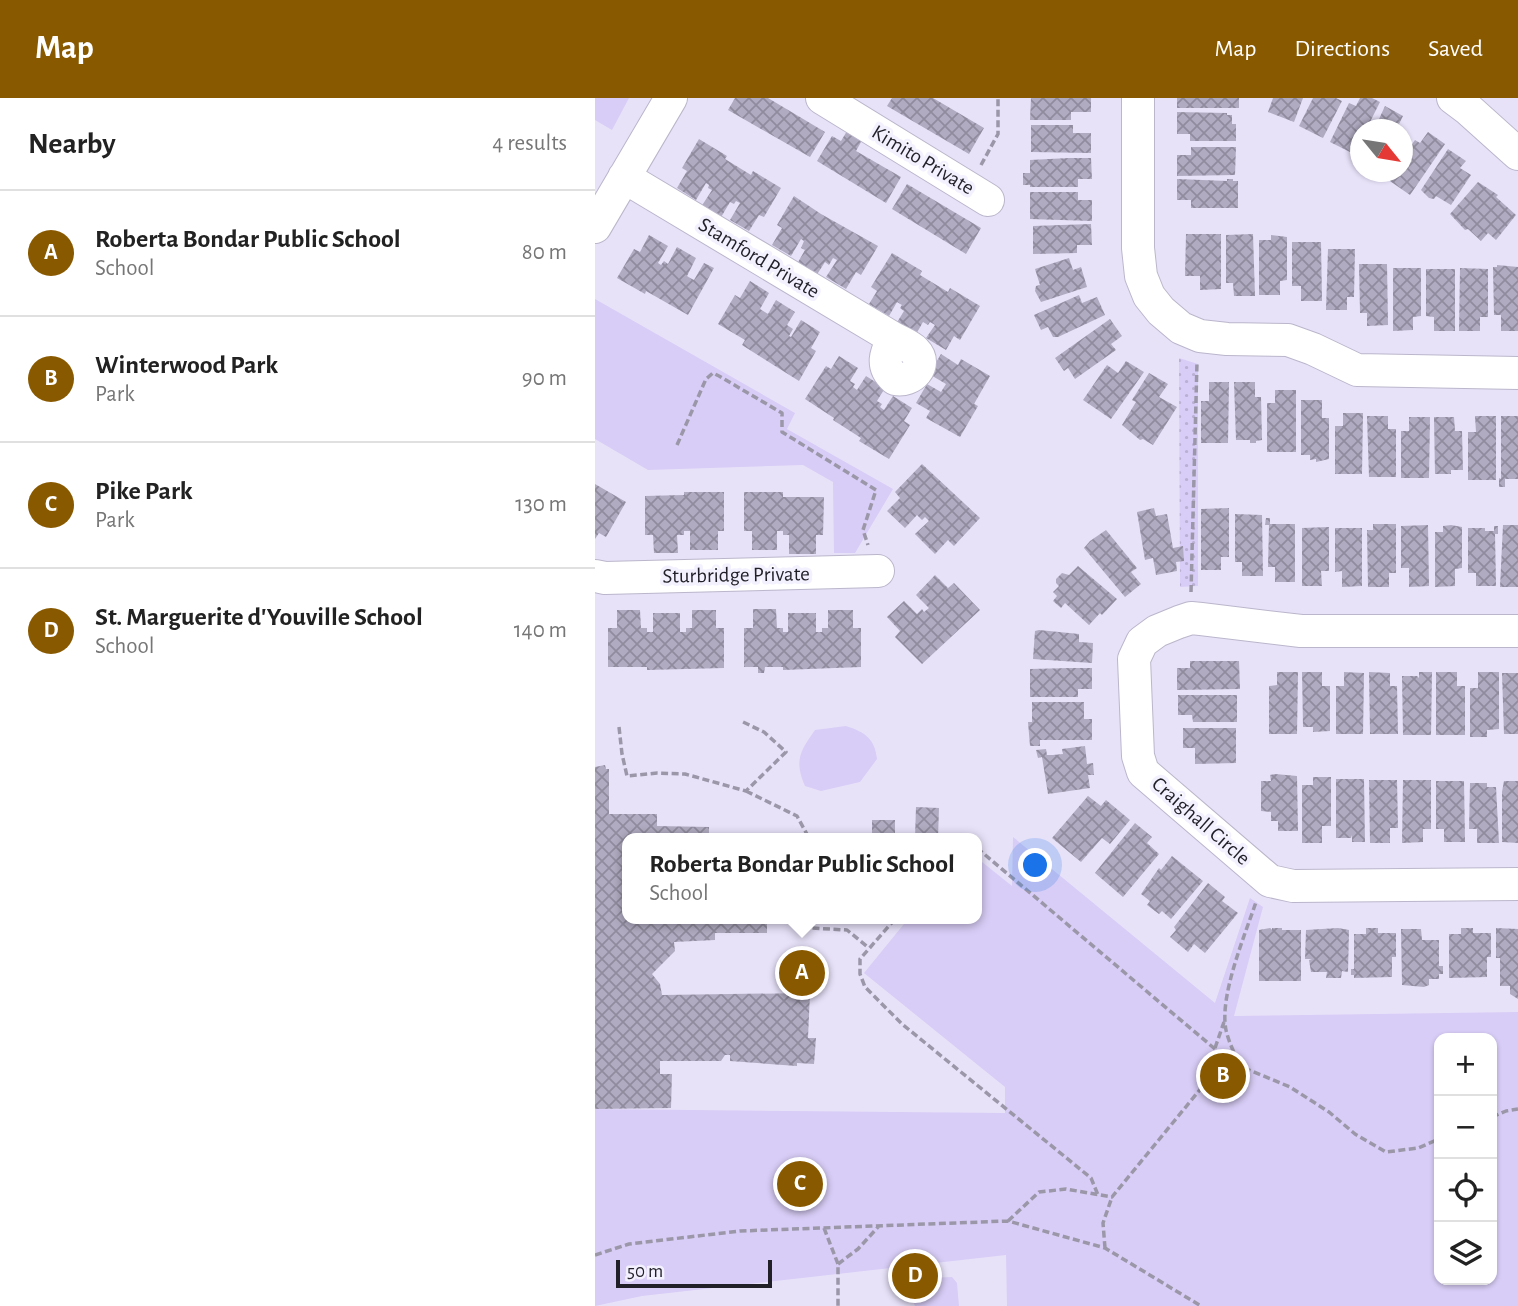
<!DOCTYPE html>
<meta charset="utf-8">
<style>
body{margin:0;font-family:"Alegreya Sans",sans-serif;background:#f6f6f6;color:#222}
.controls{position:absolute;right:21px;bottom:21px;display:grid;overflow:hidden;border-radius:14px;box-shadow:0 2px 5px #0004}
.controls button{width:63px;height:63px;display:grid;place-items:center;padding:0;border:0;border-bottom:2px solid #e0e0e0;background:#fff;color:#222;font:35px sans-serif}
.compass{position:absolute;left:755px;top:21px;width:63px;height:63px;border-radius:50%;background:#fff;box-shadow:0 2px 5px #0004;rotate:120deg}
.scale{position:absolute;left:21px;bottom:18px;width:156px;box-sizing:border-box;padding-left:7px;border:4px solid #211f27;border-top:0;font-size:19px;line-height:24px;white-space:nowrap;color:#211f27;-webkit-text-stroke:5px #f4f1ff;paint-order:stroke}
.you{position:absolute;left:441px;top:768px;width:24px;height:24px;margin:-18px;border:5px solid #fff;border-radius:50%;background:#1a73e8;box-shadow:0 0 0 10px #1a73e833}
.badge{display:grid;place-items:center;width:46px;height:46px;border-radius:50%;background:#895900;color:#fff;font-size:23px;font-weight:700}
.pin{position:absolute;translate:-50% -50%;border:4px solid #fff;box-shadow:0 2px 7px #0006}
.popup{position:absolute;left:27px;top:735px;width:360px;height:91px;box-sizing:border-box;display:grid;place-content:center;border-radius:14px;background:#fff;filter:drop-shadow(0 2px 5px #0005);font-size:23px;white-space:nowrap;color:#767676}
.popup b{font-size:26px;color:#222}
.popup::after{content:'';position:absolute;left:50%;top:100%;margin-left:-14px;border:14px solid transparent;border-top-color:#fff}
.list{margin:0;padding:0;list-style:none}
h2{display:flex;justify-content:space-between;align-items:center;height:91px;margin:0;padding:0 28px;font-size:30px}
h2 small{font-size:23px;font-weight:400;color:#767676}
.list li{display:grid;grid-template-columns:46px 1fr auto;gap:21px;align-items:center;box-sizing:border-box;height:126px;padding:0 28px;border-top:2px solid #e0e0e0}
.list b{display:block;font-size:26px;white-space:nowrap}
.list p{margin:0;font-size:23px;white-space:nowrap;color:#767676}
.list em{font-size:23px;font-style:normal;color:#767676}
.icon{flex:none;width:38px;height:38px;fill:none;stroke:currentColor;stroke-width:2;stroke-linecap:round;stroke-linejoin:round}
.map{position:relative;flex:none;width:923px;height:1208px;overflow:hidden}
header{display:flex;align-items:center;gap:42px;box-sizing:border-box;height:98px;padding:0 35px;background:#895900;color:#fff}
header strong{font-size:33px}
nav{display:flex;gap:38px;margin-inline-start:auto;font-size:24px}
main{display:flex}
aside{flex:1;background:#fff}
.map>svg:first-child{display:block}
.grass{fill:url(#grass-dots)}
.park{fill:#d8cdf6;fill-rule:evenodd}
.building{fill:url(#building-cross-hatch)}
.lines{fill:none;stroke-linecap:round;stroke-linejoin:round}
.minor-casing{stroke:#bbb6cb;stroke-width:34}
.path{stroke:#9b97a8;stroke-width:3.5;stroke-dasharray:7 3.5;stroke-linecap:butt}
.minor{stroke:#fff;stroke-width:32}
.labels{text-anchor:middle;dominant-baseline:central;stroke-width:7;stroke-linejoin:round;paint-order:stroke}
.street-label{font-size:21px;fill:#211f27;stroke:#f4f1ff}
</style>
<header>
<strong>Map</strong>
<nav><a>Map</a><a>Directions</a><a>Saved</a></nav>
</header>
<main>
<aside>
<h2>Nearby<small>4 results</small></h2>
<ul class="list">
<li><span class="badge">A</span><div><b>Roberta Bondar Public School</b><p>School</p></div><em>80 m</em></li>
<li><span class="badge">B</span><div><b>Winterwood Park</b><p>Park</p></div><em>90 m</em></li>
<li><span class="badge">C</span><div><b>Pike Park</b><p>Park</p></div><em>130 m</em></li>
<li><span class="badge">D</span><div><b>St. Marguerite d'Youville School</b><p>School</p></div><em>140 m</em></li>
</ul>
</aside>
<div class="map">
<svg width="923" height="1208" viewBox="0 0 923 1208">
<defs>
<pattern id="grass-dots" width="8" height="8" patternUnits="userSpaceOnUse" patternTransform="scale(1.75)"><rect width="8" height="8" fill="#d8cdf6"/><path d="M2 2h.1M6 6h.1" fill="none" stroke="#b9b0d3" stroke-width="1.8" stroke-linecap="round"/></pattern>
<pattern id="building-cross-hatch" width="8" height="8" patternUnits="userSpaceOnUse" patternTransform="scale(1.75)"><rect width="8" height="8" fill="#b1abc1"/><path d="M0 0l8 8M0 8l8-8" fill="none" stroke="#908b9d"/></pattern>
</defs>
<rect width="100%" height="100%" fill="#e8e2f9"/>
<!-- grass -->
<path class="grass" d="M584,260L603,266V488L585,489Z"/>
<!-- park -->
<path class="park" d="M0,0H34L17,32L0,22Z
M0,201L200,315L192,331L298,391L260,455H239L238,384L208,367L53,372L0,341Z
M251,628C270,634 280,641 282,661L265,684L226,693L210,688C199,663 205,653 220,632Z
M418,739L620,905L655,800L668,809L639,918L923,914V1208H412L411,1157L47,1198L0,1208V1011L410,1015V989L269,875L313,821H382V760L417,788ZM844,940H897V1182H844Z
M357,1179L362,1185L364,1208H320L318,1203L334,1180Z"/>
<!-- building -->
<path class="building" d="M140,0H173L230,34L215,59L133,12Z
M297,0H338L389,30L374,56L292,8Z
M436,0H496V14H476V22H435Z
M582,0H644V10H582Z
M678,0H708L699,24L673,14Z
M718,0H741L747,3L728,40L704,28Z
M765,0H777L785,4L771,32H766V43L759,56L735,44L754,5L761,8Z
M790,8L808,18L801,32H779Z
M582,14L632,15V17H637V26H641V43H595V36H582Z
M436,27H478V35H496V55L436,54Z
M255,28L270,37L261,53L306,79L291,105L222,63L237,38L246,43Z
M833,34L850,46L815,97L792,81L798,74H808V59L820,42L825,45Z
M104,41L132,58L130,61L156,77L158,73L186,90L169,119L164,117L154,133L135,122L145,105L141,103L139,106L135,104L125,121L106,109L117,92L113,90L114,87L111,85L101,102L82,90L92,73L87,70Z
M596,49H641L640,77L582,78V57H596Z
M853,51L871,63L865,70L876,77L856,107L841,98L839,101L834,100L826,92Z
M474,60H496L497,81H483V89H435V87H428V75H435V62Z
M582,81L632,83V81H638V83H643V110H596V102H582Z
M883,84L903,97L901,99L921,117L901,142L893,135L886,143L873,131L870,132L855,116Z
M312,86L386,130L371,156L297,111Z
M435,94H483V102H497V123L435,121Z
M199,98L226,116L283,148L266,177L261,174L251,191L231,179L242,162L238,160L234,167L230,164L221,178L202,166L210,152L206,150L209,143L206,141L196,158L177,147L187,130L182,127Z
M496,126L497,147H482V155L438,156V128Z
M591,136H626V191L605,192V178H590Z
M658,136L660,198H639L638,185H631V137Z
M54,137L73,148L63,165L66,167L69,163L73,166L82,149L101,160L92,178L95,180L99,182L109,165L119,170L93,217L51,193L50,196L22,180L39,151L45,154Z
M676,137L692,139V182L685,183V197H664V142H676Z
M697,144H726L727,203H706V188H697Z
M733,151H760L759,199H752V212H731Z
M297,155L327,173L325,177L353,194L355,190L385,208L365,242L359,238L351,252L331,240L340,227L335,224L333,227L328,224L320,238L301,226L309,213L305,210L307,207L302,204L294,218L274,206L282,193L276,189Z
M474,160L478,172L486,169L492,189L446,204L440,193L441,188L445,187L440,171Z
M764,166H792L793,227L772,228V215H765Z
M902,167L923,169V233H906V217H899L898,169H902Z
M798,170H826V218L818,219V232L798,233Z
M865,170L893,171V219H885V233H864Z
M831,171H860V233H839V219L831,218Z
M155,183L174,195L165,211L173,216L181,202L200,214L192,227L198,231L194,238L196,239L206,222L225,234L216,250L221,253L204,283L147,247L150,242L123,226L140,197L145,200Z
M484,197L487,205L502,199L510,217L463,239H458L453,229L446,232L439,217Z
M515,221L527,238L516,246L521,252L480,281L473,270L469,273L460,260Z
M346,256L363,267L366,261L395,278L379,306L383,308L365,339L331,320L335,313L321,305L332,286L346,294L351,286L334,276Z
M244,258L263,270L255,283L260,286L258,289L262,292L271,278L290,290L282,303L287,306L285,309L289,312L298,298L317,310L309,323L315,327L294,361L264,343L266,340L238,322L239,320L210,301L231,268L236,271Z
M531,263L549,274L516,321L488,302L512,267L523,275Z
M554,275L573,286L564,299L582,309L558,347L548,341L545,342L527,327L541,304L537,302Z
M614,284H634L633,345H606V303H614Z
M639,284H660V299H666L667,342L661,343V345H655V342H641Z
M680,292H701V354H672V305H680Z
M706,302H727V320H734V361L721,364V361L715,362V357H706Z
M748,315H768L767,376H740V328H748Z
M772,318H793V331H801V379H774Z
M880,318H901V382H873V334H881Z
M906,318H923V381H910V389H904V380L906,381Z
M814,319H835L834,380H806V333H814Z
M839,319H859L860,333H867L868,372H856V376H840Z
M327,366L385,420L359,448L353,442L340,456L320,436L334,423L330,419L327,422L322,417L310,430L292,413L305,400L300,394Z
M0,386L31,404L11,439L4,435L0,441Z
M89,394H129V433H123V452H95V433H89V437H82L83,455H59L58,437H50V398L89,397Z
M149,394H188V399H229L228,437H221V456H194V437H188V433H182V452H157V433H149Z
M559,410L561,418L572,416L578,450L588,448L589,463L581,464L582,473L561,477L558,460L550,462L542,414Z
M634,410V459H626V472H606V411Z
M640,416L667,417L668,478H647V464H640Z
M671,420H675V426H700V484H680V469H673L674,427H670Z
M778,426H801V475H794V489H773L772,432H778Z
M833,427L834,488L814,489V470H806V428Z
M856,427L867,429V470L860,471V488L840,489V434H848V428Z
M908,427H923V489H905Z
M899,428H903V436H900L901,488H881V475H873V430H890V433H899Z
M734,429V473H726L727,488H707V430Z
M740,430H767V488L747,489V473L740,474Z
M511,432L542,470L536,474L546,486L530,499L489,450L495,443Z
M483,468L522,501L507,517L505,515L494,527L470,505L466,510L458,503L462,498L458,494L464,488L461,485V481L467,475L474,477Z
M340,477L353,490L359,485L385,512L327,566L300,539L305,533L292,519L309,503L322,516L327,511L329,514L334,510L321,497Z
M158,511H181L182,530H188V534H193V515H221V534H227V530H233V512H258V530H266V569L188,572V569H170L169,575H163V569H149V530H158Z
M22,512H45L46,530H52V534H58V515H85V534H91V530H97V512H121V530H129V570L52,572V569H13V530H22Z
M444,532L484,536V544L498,545L497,565L438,561L440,533Z
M595,563H644L645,591L582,592V570H595Z
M475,570H497V591H483V599H435V571Z
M682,574H703L702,636H674V588L682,587Z
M707,574H727V588H735V633L718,634V629H708Z
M749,574L769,575L768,636H741V588H749Z
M774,574L795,575V588H802L803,636H775Z
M824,574H837L836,637H808L807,578H822L824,580Z
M841,574H862V588H870V637H841Z
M883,574H904V631L892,632V639H875V590H883Z
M907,575H923V636H909Z
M583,597H642V624H598L597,617H583Z
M437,604H489V621H497V642H445V648H435L433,624H437Z
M588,630H641V665L600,666V650H588Z
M490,648L492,666L498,665L499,677H493L495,690L453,696L447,659L443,660L441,652L451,651L452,657H458L468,656L467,651Z
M10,667L11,671H14V716H62V728L114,729V740H32V821H172V835H120V842L79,844L80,853L57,876L65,886L67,897L215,895L213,940H221L219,966L202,965V968L135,963V957H130L126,963H65V976H77L76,1010L0,1011V669Z
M680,676L702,678L703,733H683V723H676V714L666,713V683H676L675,677Z
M718,679H736V728H727V745H707V687H718Z
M741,681H769L770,744H757V737L756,740H741Z
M774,682H802L803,730H795V745H775Z
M808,682H836V731H828V744L807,745Z
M841,683H869L870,744H849V731H841Z
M909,683H923V745L907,744V694Z
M875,685H892V689H901L904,745H882V731H874Z
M493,698L506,708L511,702L535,722L515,746L507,740L486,764L457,740Z
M321,709L344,710L343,740H320Z
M277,722H300V740H277Z
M540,725L557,739L552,745L564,756L528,799L500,775Z
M577,758L608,783L576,821L567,813L564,816L552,807L555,803L546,796L564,770L566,772Z
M613,785L630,799L627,803L643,815L610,855L599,846L593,854L575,839L581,832L579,829Z
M675,830L677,832V830H687V832H706V883H664V832Z
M743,830L754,832L753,874L747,873L746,880H731L732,874H716L714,862L717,861H710L711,832Z
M771,830H783V835H801V859H797V879L759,880V877H756V871H759V836H771Z
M866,830H878V835H896V859H892V879L854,880V836H866Z
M901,830L923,831V901L915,896V888H905V860H901Z
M806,831H826L827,842H844V868H848V876H844V881H834V887L829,889L807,887Z"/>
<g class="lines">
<!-- minor casing -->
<g class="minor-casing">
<path id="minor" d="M227,0L393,102
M543,0V150L546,178L554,198L566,213L586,230L605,238L632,241L693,242L718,251L762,272L923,275
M858,0L874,12L923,56
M29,79L298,240
M0,129L76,0
M298,240C305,244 314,247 320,253C334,267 316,285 300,281C285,268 291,255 298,240Z
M0,478L10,480L283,473
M923,533H706L606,521L596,520L584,524L562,533L547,544L539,561L543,658L548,674L675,783L698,788L923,786"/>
</g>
<!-- path -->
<path class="path" d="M386,67L403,36V0
M82,347L111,281L118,275L124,278L187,315V334L281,392L268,432L273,447
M596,494L602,264
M24,629L27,656L32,678L62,675L90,676L151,693L191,654L169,634L148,624
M151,693L202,718L214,740
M382,750L620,951L612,983
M216,821V830L252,832L274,850
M300,821L265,861V876L270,889L307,926L496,1080L503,1097
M620,950L629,924
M647,973C642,960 634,946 631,932C624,898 650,837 661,804
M897,1019L911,1013L923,1011
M413,1123L444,1094L471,1091L517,1099L612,983L633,975L654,972L695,989L734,1014L760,1036L791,1054L823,1050L844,1041
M229,1130L243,1166V1208
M510,1150L508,1125L517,1099
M0,1157L34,1146L145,1133L413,1123L510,1150L606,1208
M243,1166L263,1151L284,1128"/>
<!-- minor -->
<use href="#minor" class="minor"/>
</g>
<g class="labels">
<!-- street labels -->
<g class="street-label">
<text transform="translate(328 62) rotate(31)">Kimito Private</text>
<text transform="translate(164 160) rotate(31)">Stamford Private</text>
<text transform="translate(141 477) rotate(-1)">Sturbridge Private</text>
<text transform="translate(606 723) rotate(41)">Craighall Circle</text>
</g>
</g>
</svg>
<div class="controls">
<button>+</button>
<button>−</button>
<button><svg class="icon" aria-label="locate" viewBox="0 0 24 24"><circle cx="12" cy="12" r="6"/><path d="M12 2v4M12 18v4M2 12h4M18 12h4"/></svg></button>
<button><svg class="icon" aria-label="layers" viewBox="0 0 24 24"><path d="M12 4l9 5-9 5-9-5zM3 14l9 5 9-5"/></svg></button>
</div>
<svg class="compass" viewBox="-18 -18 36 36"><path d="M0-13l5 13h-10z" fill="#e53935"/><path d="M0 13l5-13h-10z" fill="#767676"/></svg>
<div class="scale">50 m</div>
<div class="you"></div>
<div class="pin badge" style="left:207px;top:875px">A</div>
<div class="popup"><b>Roberta Bondar Public School</b>School</div>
<div class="pin badge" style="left:628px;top:978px">B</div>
<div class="pin badge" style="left:205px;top:1086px">C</div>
<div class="pin badge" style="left:320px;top:1178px">D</div>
</div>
</main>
